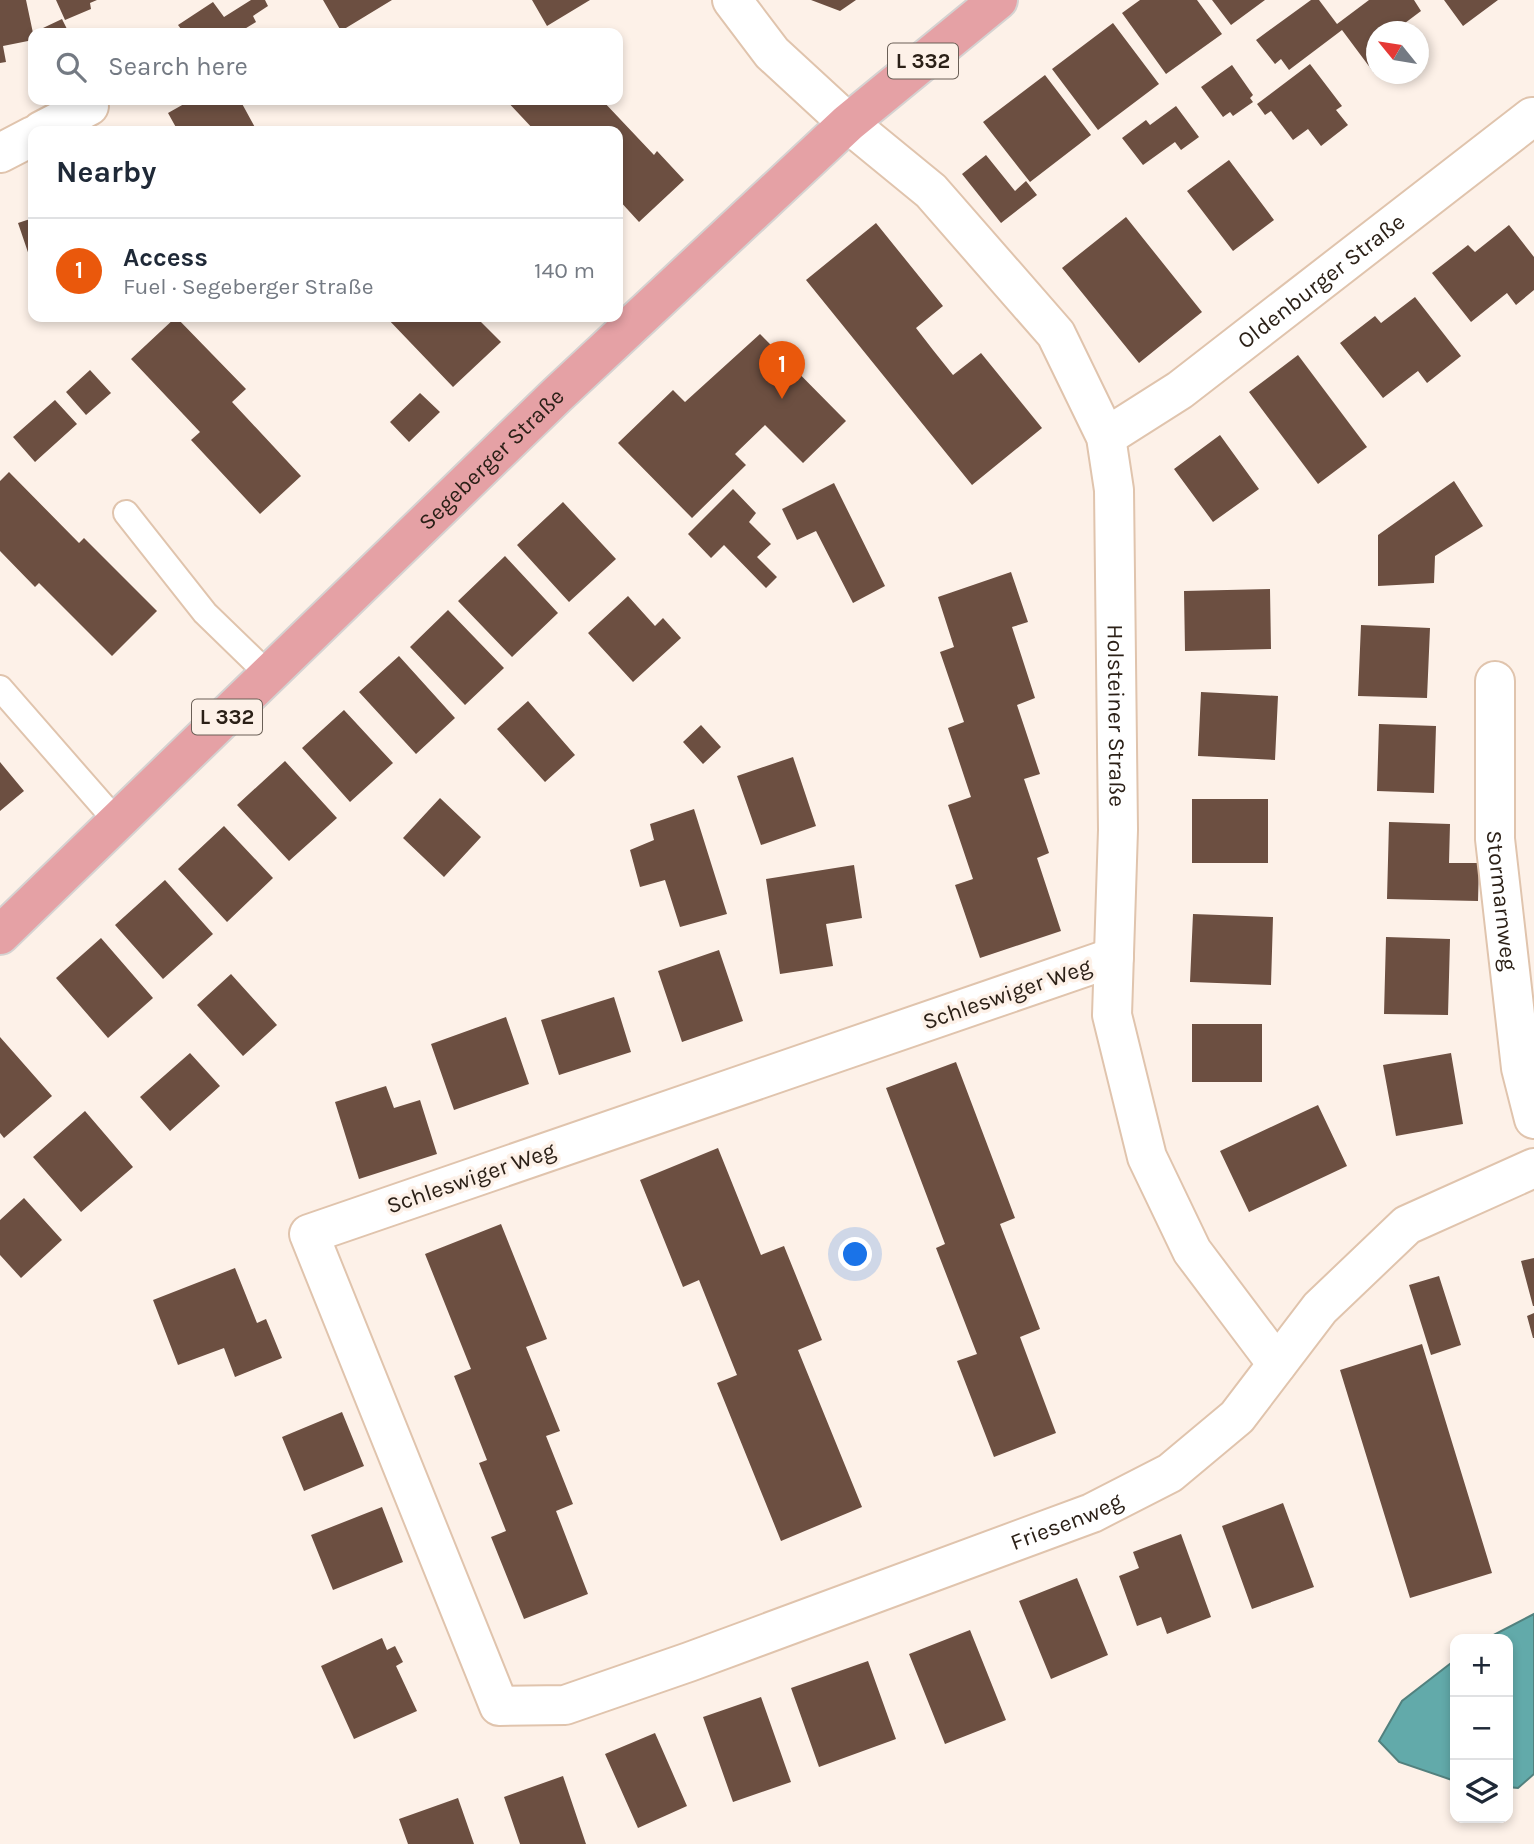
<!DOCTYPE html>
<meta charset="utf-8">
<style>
body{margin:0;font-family:Karla,sans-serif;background:#f6f6f7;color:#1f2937}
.controls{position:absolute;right:21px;bottom:21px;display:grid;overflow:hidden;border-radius:14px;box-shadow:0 4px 10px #0003}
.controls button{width:63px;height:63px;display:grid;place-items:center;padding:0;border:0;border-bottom:2px solid #e0e1e3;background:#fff;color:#1f2937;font:35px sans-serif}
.compass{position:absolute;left:1366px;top:21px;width:63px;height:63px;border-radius:50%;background:#fff;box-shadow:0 4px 10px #0003;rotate:300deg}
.you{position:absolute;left:856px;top:1255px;width:24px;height:24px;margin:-18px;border:5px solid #fff;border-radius:50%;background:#1a73e8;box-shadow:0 0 0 10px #1a73e833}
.badge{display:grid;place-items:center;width:46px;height:46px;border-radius:50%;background:#ea580c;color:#fff;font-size:23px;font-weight:700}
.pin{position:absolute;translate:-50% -58px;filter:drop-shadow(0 2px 4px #0008)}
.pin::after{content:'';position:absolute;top:37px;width:24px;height:21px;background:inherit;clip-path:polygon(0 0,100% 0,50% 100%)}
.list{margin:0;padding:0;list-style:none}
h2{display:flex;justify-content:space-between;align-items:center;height:91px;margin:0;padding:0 28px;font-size:30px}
h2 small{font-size:23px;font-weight:400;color:#747a83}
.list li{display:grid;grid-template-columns:46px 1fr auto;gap:21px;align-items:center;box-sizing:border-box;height:105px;padding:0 28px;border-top:2px solid #e0e1e3}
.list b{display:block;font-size:26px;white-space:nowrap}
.list p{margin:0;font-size:23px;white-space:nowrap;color:#747a83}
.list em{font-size:23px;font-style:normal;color:#747a83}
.icon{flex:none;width:38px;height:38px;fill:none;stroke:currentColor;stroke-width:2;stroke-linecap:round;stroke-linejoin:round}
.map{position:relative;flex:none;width:1534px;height:1844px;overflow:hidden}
.search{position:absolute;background:#fff;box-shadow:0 4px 10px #0003;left:28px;top:28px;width:595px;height:77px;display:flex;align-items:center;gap:18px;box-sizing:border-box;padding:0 24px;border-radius:14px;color:#747a83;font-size:26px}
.panel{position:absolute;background:#fff;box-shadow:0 4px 10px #0003;left:28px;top:126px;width:595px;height:196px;border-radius:14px}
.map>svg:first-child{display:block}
.water{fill:#62aaaa;stroke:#52817e;stroke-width:2}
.building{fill:#6c4f41}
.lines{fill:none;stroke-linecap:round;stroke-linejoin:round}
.service-casing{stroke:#e0c4ad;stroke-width:28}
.minor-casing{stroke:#e0c4ad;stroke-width:42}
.tertiary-casing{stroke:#e0c4ad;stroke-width:42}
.primary-casing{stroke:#d5d2d1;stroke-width:42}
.service{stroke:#fff;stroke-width:24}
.minor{stroke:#fff;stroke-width:38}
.tertiary{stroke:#fff;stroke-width:38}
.primary{stroke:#e5a1a5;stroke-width:38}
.labels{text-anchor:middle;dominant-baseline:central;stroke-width:7;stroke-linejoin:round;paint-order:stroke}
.shield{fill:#fdf1e8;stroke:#6a5f56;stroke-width:2}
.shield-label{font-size:21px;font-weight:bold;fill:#2b2017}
.street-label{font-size:23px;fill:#2b2017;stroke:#fdf1e8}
</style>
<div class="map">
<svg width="1534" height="1844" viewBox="0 0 1534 1844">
<rect width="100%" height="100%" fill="#fdf1e8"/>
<!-- water -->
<path class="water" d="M1534,1614V1774L1518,1788L1508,1787V1639H1486Z
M1455,1660V1781L1399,1762L1379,1741L1402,1701Z"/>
<!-- building -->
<path class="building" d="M0,0H26L33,33V40L3,46L6,62L0,63Z
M56,0H97L90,3L91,9L65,20Z
M251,0H265L268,6L253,16L256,22L238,33H184L178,25L213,2L224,17Z
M323,0H392L341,31Z
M532,0H590L547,26Z
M811,0H856L840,11Z
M1140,0H1197L1222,34L1166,74L1122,13Z
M1212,0H1265L1231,25Z
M1311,0H1319L1337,24L1369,0H1414L1421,11L1393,32H1376V71L1374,73L1342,30L1289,70L1281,59L1275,64L1256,40Z
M1444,0H1498L1463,26Z
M62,19L69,33H45L43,28Z
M1113,23L1159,84L1098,130L1052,69Z
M1310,64L1342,106L1336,110L1348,125L1321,146L1308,129L1293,140L1271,111L1265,115L1257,104Z
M1232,65L1253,95L1250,98L1253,102L1233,116L1230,112L1223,117L1201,87Z
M1045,75L1091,135L1030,182L983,122Z
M191,100H240L257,131H178L168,113Z
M506,100H602L654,155L657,151L684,180L639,222L618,199V131H544L540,127L535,131Z
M1176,106L1199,137L1181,150L1175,142L1143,165L1122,138L1146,120L1150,125Z
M986,155L1015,191L1026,181L1037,195L1001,223L962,174Z
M1229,160L1274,220L1233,251L1187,191Z
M1126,217L1202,312L1139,363L1062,268Z
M33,218V267L18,223Z
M876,223L943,306L916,328L933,350L953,375L981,353L1042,428L972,485L806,280Z
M1509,225L1534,257V290L1516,305L1507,293L1471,322L1432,273L1468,245L1475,252Z
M1415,297L1461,356L1427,383L1418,371L1383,398L1340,343L1375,316L1381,323Z
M176,317L246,389L232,402L301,476L260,514L191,440L200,432L131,359Z
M386,317H476L501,342L453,387Z
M760,334L846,421L803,463L765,425L735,454L746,465L692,518L618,443L673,390L685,402Z
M1298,355L1367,447L1318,484L1249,392Z
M90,370L111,393L86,415L66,392Z
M420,393L440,412L409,442L390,422Z
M55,400L77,424L35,462L13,437Z
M1220,435L1259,489L1213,522L1174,469Z
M9,472L79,543L84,538L157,611L112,656L39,583L35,587L0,551V481Z
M1454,481L1483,526L1435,556L1434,583L1378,586V535Z
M834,483L885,586L853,603L816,531L797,540L782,509Z
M733,489L756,513L749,522L771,544L757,557L777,577L766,588L724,545L711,558L688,534Z
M563,502L616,559L569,602L517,545Z
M505,556L558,613L512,657L458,601Z
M1011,572L1028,622L1012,627L1035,698L1017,705L1040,774L1024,779L1049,853L1037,858L1061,931L980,958L955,885L973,879L948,805L971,797L948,728L964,722L940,652L954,647L938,597Z
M1270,589L1271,649L1185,651L1184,591Z
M628,596L655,626L663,618L681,638L633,682L588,633Z
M448,610L504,668L465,705L410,647Z
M1361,625L1430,628L1427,698L1358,696Z
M399,656L455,718L416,754L359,692Z
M1201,692L1278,696L1275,760L1198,756Z
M528,701L575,755L545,782L497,729Z
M344,710L393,763L350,802L302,748Z
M1379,724L1436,726L1434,793L1377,791Z
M701,725L721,747L703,764L683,742Z
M793,757L816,826L761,845L737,776Z
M285,761L337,818L289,861L237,805Z
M0,762L24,791L0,811Z
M440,798L481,837L444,877L403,838Z
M1192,799H1268V863H1192Z
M694,809L727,914L680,927L665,880L640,887L630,850L654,840L650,824Z
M1389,822L1450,824L1449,863H1479L1478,901L1387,899Z
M224,826L273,878L227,922L178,869Z
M854,865L862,918L826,924L833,966L780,974L766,879Z
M165,880L213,934L163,979L115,925Z
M1193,914L1273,917L1271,985L1190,982Z
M1386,937L1450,939L1448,1015L1384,1014Z
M101,938L153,998L108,1038L56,978Z
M719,950L743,1021L682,1042L658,971Z
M231,974L277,1025L243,1056L197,1005Z
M614,997L631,1052L559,1075L541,1020Z
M506,1017L529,1084L454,1110L431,1044Z
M1192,1024H1262V1082H1192Z
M0,1037L52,1096L4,1138L0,1133Z
M190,1053L220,1086L170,1131L140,1097Z
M1451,1053L1463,1124L1396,1136L1383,1065Z
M956,1062L1015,1218L1000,1224L1040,1329L1020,1337L1056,1433L994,1457L957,1361L977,1354L936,1248L945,1244L886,1088Z
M386,1086L394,1108L420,1100L437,1154L359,1179L335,1102Z
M1318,1105L1347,1166L1249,1212L1220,1151Z
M85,1111L133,1167L81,1212L33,1157Z
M718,1148L761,1255L784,1246L822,1340L798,1350L862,1507L781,1541L717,1383L737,1375L699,1280L683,1287L640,1180Z
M24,1198L62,1240L21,1278L0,1255V1220Z
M501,1224L547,1339L526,1347L560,1431L546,1436L573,1504L556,1511L588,1594L524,1619L491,1537L506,1531L479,1463L487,1460L454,1376L471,1369L425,1254Z
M1534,1258V1306H1533L1521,1261Z
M235,1268L257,1323L266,1319L282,1358L235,1377L224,1348L178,1365L153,1300Z
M1439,1276L1461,1345L1431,1355L1409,1285Z
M1534,1313V1338H1533L1527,1316Z
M1422,1344L1492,1573L1410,1598L1340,1370Z
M342,1412L364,1466L304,1491L282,1437Z
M1283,1503L1314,1587L1252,1609L1222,1526Z
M382,1507L403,1562L333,1590L311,1535Z
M1181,1534L1211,1617L1167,1634L1161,1617L1137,1626L1119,1576L1139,1568L1133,1552Z
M1077,1578L1108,1655L1051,1679L1019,1601Z
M970,1630L1006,1720L945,1744L909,1654Z
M382,1638L387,1650L395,1646L403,1662L396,1666L417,1711L354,1739L321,1666Z
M868,1661L896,1739L819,1767L791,1688Z
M761,1697L791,1782L733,1802L703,1717Z
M655,1733L687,1806L638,1828L605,1754Z
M563,1776L586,1844H520L504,1797Z
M458,1798L474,1844H408L399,1819Z"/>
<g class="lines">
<!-- service casing -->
<g class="service-casing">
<path id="service" d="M126,513L205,613L270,676
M0,688L118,823"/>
</g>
<!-- minor casing -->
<g class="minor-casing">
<g id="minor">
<path id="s1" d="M848,123L931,191L1056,334L1106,437L1114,490L1118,830L1112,1015L1147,1157L1192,1251L1277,1364"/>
<path d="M41,131L89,106"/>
<path d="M0,153L33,136"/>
<path id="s2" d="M1106,437L1180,390L1532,117"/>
<path id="s3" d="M1495,681V839L1521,1068L1534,1119"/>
<path id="s4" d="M1114,957L309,1234L499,1706L565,1705L689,1662L1092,1513L1170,1473L1237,1417L1320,1308L1407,1225L1534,1168"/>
</g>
</g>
<!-- tertiary casing -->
<g class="tertiary-casing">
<path id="tertiary" d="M732,0L772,53L848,123"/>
</g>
<!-- primary casing -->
<g class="primary-casing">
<g id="primary">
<path id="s5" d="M0,935L557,395L848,123L998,0"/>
</g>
</g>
<!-- service -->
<use href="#service" class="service"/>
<!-- minor -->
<use href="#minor" class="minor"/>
<!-- tertiary -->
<use href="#tertiary" class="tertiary"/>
<!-- primary -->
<use href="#primary" class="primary"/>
</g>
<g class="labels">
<!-- shield labels -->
<g class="shield">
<rect x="888" y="43.5" width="70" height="35" rx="5"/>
<rect x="192" y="699.5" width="70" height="35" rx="5"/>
</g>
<g class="shield-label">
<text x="923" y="61">L 332</text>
<text x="227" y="717">L 332</text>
</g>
<!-- street labels -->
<g class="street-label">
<text stroke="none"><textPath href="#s2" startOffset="266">Oldenburger Straße</textPath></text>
<text stroke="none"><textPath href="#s5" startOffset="684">Segeberger Straße</textPath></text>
<text stroke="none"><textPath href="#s1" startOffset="691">Holsteiner Straße</textPath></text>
<text stroke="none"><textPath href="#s3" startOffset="220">Stormarnweg</textPath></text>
<text transform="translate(1007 994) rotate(-19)">Schleswiger Weg</text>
<text transform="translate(471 1178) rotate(-19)">Schleswiger Weg</text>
<text stroke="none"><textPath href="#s4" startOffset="1960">Friesenweg</textPath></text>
</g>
</g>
</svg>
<div class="controls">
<button>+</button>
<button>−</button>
<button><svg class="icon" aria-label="layers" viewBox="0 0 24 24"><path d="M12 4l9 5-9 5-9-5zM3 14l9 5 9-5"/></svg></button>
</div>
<svg class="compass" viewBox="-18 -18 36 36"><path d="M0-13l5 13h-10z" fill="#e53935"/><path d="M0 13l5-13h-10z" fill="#747a83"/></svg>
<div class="you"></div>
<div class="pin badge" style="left:782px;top:399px">1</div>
<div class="search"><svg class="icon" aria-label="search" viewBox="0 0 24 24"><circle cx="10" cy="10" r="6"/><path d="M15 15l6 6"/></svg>Search here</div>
<section class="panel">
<h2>Nearby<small></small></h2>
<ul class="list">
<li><span class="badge">1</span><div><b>Access</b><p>Fuel · Segeberger Straße</p></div><em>140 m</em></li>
</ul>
</section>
</div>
